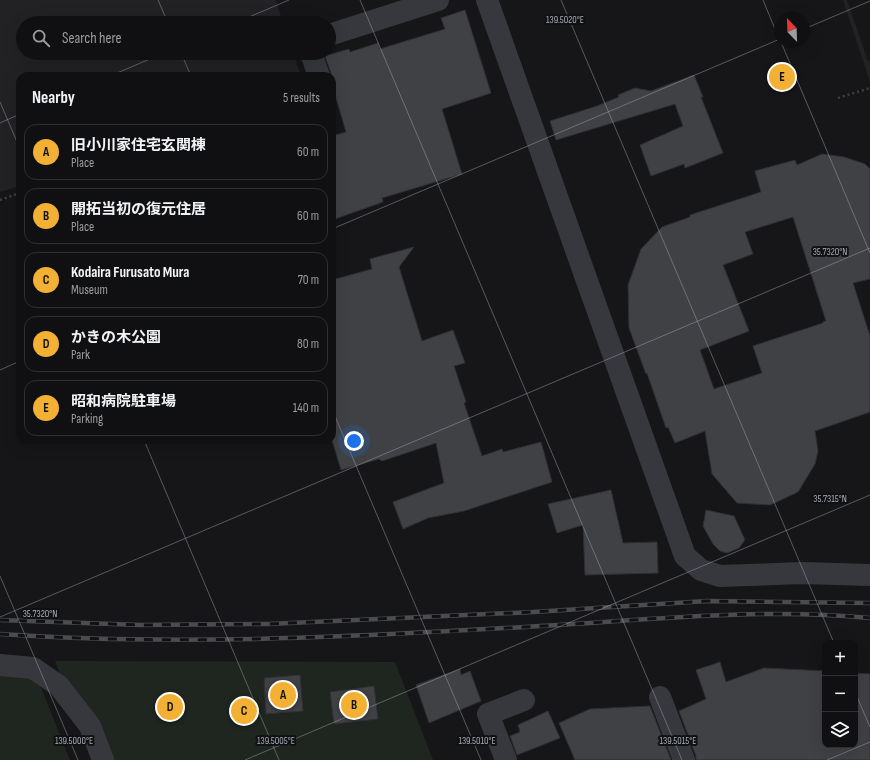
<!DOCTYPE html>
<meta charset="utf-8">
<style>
body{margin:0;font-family:"Sofia Sans Condensed","Noto Sans JP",sans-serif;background:#19191b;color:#f1f3f6}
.controls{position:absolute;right:12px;bottom:12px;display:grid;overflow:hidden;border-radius:8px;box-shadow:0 4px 16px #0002}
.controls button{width:36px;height:36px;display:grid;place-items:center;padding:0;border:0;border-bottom:1px solid #303032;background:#101012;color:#f1f3f6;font:20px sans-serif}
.compass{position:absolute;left:774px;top:12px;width:36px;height:36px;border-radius:50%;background:#101012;box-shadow:0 4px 16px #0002;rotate:337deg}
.you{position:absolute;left:354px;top:441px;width:14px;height:14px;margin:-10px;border:3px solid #fff;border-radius:50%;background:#1a73e8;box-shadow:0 0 0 6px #1a73e833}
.badge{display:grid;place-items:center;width:26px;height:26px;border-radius:50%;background:#f2b134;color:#111;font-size:13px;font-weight:700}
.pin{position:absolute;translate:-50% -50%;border:2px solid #fff;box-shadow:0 1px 4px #0006}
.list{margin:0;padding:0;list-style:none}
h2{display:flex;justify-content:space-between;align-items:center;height:52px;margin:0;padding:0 16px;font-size:17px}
h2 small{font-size:13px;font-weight:400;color:#9c9d9f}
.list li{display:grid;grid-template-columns:26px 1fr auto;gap:12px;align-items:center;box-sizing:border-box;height:56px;margin:0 8px 8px;padding:0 8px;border:1px solid #303032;border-radius:12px}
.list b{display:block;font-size:15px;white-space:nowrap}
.list p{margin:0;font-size:13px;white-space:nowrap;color:#9c9d9f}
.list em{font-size:13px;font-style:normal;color:#9c9d9f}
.icon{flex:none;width:22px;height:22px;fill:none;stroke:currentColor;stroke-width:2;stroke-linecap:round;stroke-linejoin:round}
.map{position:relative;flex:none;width:870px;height:760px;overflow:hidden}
.search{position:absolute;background:#101012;box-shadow:0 4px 16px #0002;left:16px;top:16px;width:320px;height:44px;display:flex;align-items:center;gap:10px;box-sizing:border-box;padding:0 14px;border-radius:22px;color:#9c9d9f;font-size:15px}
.panel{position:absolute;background:#101012;box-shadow:0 4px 16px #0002;left:16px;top:72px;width:320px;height:372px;border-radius:12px}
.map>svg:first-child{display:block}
.built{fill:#222225}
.green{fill:#1e261f}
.building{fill:#404145;stroke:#303034;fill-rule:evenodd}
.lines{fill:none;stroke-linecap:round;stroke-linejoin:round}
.path{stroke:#3d3f44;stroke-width:2.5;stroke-dasharray:2 3;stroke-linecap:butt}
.minor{stroke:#37383d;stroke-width:22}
.rail-casing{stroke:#4a4c52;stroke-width:4.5}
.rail{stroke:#111113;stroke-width:3;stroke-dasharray:9;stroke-linecap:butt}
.ticks{fill:none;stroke:#a8adb8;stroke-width:1;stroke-opacity:0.45}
.ticks-label{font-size:10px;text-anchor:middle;fill:#a8adb8;stroke:#111113;stroke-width:4;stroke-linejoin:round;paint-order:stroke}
</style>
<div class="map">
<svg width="870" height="760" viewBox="0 0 870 760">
<rect width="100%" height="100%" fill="#161618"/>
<!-- built -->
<path class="built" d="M0,0H276L283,23H23V53H293L301,76H20V186L0,192Z
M843,0H847L868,61H870V82Z"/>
<!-- green -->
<path class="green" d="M0,658L30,660L70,760H0Z
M55,661L395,662L433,760H93Z"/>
<!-- building -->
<path class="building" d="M465,10L491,93L442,109L462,174L382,198L383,202L332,220V136L346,132L332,84V76L325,56L349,49L350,52L378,43L380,49L445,29L441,18Z
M694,75L703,97H701L723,153L685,168L684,164L651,176L640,145L683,126L675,104L556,140L550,121L597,106L619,97L618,95L635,88L651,91Z
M822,154L844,157L865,164L870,169V279L853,283L870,336V412L815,431L818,451L815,464L798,492L770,505L737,503L712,474L705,431L675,443L668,427L666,428L647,373L646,374L629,328L628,285L641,249L662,227L690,217V215L761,192L755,171L795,160L797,165ZM793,217L826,321L823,322V323L753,346L762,373L714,389L700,350L749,331L723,265L753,254L745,232Z
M414,247L399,267L422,341L453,330L465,363L454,366L466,402L464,403L482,456L502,449L503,452L541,442L552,482L464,511L428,518L403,529L393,502L444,483L436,443L382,461L379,459L341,470L332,440V280L372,269L370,259Z
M611,490L623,543L657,542L658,573L585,575L583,525L557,533L548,504Z
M706,510L734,516L745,540L739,548L727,553L720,551L713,544L703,526Z
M720,662L726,682L764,668L825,671V745H855V673L870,674V760H696V756L679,711L706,699L696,670Z
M460,669L461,675L470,671L481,701L429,723L416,685Z
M300,675L303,711L266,714L264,678Z
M374,686L378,719L334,724L330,692Z
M650,706L671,760H575L559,723L590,709Z
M548,711L560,738L517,755L510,736L520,732L518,725Z"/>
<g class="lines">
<!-- path -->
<path class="path" d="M838,98L870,88
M0,200L20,193"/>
<!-- minor -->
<path class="minor" d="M487,0L685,556L701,570L720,576L803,573L870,575
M329,35L438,0
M311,53L319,76
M0,665L33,668L59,686L90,726L103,760
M660,697L684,760
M506,760L488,714L524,700"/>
<!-- rail casing -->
<g class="rail-casing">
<path id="rail" d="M0,620L140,625L268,624L533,612L707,601L870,603
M0,634C175,646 350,637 525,627C639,621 756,607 870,618"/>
</g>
<!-- rail -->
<use href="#rail" class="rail"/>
</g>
<!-- ticks -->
<path class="ticks" d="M158,0L168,23M360,0L682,760M561,0L834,643M763,0L780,41M235,23L289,0M804,29L870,1M781,42L870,253M181,53L191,76M110,76L164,53M0,102L20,149M0,123L20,114M332,229L780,39M0,370L20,361M332,409L481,760M144,440L279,760M0,576L78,760M0,617L870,248M855,692L870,727M245,760L870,495M827,760L870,742"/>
<g class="ticks-label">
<text x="565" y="23">139.5020°E</text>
<text x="830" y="255">35.7320°N</text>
<text x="830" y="502">35.7315°N</text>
<text x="40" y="617">35.7320°N</text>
<text x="74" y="744">139.5000°E</text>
<text x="276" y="744">139.5005°E</text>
<text x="477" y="744">139.5010°E</text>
<text x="678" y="744">139.5015°E</text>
</g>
</svg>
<div class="controls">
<button>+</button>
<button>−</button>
<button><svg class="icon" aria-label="layers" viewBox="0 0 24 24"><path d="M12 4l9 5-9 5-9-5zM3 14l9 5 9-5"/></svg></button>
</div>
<svg class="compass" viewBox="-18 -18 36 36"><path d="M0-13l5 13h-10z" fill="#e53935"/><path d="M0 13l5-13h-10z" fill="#9c9d9f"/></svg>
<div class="you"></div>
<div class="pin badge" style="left:283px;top:695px">A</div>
<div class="pin badge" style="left:354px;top:705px">B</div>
<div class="pin badge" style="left:244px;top:711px">C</div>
<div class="pin badge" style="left:170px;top:707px">D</div>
<div class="pin badge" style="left:782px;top:77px">E</div>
<div class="search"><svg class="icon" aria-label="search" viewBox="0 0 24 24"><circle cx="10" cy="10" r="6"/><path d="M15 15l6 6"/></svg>Search here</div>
<section class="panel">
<h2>Nearby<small>5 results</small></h2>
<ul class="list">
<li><span class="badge">A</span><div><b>旧小川家住宅玄関棟</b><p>Place</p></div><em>60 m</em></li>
<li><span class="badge">B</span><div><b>開拓当初の復元住居</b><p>Place</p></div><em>60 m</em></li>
<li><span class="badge">C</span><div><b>Kodaira Furusato Mura</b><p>Museum</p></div><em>70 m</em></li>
<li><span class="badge">D</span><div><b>かきの木公園</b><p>Park</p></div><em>80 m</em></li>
<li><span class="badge">E</span><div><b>昭和病院駐車場</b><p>Parking</p></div><em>140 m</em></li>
</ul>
</section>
</div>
